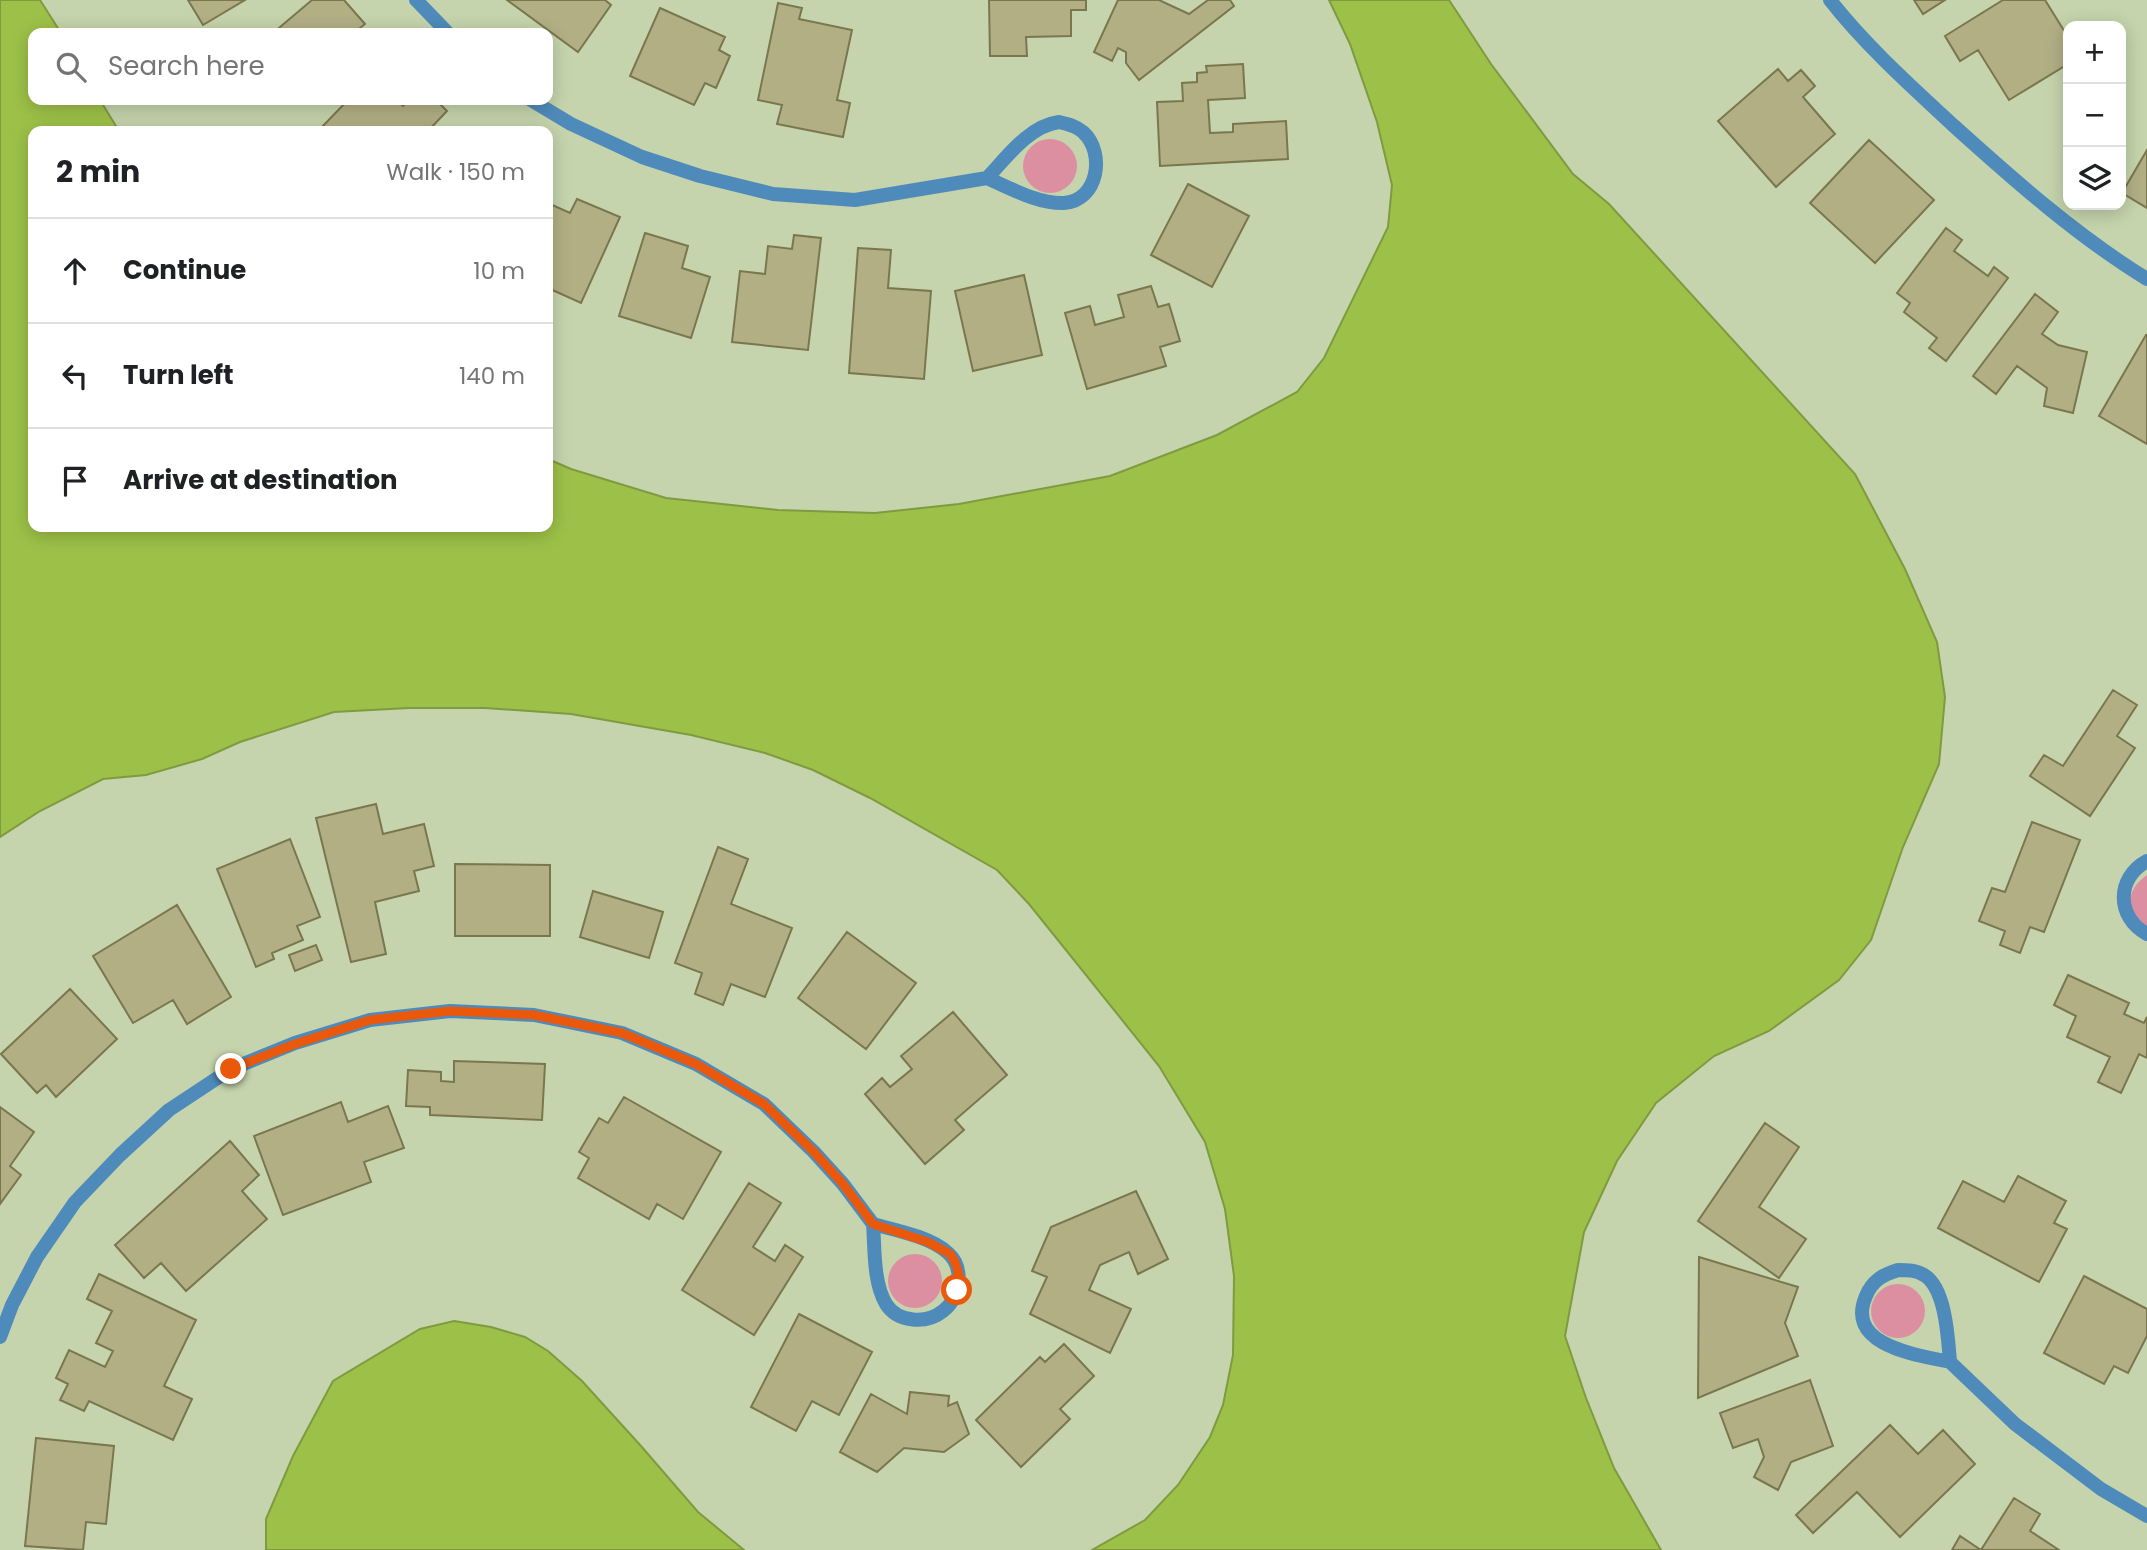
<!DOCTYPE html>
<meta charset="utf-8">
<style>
body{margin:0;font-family:Poppins,sans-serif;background:#f2f2f2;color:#202124}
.controls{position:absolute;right:21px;top:21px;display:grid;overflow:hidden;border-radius:14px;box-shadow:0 4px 18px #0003}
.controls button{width:63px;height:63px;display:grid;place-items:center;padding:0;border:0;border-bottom:2px solid #e0e0e0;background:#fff;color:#202124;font:35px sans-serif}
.stop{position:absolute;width:21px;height:21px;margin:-16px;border:5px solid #ea580c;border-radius:50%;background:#fff}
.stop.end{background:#ea580c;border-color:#fff;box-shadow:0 2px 7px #0008}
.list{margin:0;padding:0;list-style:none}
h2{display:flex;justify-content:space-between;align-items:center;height:91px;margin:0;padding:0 28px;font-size:30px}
h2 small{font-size:23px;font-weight:400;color:#757577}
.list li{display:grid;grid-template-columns:46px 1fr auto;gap:21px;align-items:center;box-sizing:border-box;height:105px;padding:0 28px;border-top:2px solid #e0e0e0}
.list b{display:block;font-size:26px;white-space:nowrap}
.list em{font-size:23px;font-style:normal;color:#757577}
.icon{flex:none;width:38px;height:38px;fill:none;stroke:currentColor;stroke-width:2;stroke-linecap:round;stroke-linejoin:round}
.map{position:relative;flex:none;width:2147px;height:1550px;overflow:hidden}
.search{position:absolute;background:#fff;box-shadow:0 4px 18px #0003;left:28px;top:28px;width:525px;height:77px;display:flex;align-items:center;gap:18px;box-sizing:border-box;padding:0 24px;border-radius:14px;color:#757577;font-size:26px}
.panel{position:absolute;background:#fff;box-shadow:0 4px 18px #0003;left:28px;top:126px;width:525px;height:406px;border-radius:14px}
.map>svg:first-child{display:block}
.green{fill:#dd8fa2}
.water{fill:#9dc148;stroke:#7f9a40;stroke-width:2}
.building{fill:#b2af85;stroke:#7a774f;stroke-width:2}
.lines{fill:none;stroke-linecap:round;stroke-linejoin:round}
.minor{stroke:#4f8bba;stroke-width:14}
.route{stroke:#ea580c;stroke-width:9}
</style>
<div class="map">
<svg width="2147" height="1550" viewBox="0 0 2147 1550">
<rect width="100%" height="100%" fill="#c5d4ac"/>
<!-- green -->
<path class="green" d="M1023 166a27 27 0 1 1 54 0a27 27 0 1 1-54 0Z
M2147,875V926C2125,912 2125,890 2147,875Z
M888 1281a27 27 0 1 1 54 0a27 27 0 1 1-54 0Z
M1871 1311a27 27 0 1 1 54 0a27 27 0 1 1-54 0Z"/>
<!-- water -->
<path class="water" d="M0,0H40L61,33H33V100H100L119,131H33V527H548V459L571,469L666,498L778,510L875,513L959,504L1110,476L1217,435L1297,392L1324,358L1388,227L1392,185L1377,122L1350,44L1329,0H1449L1491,64L1573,174L1609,204L1855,474L1905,569L1937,642L1945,697L1939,764L1903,847L1871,940L1839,980L1769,1031L1714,1056L1656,1103L1617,1161L1584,1232L1565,1336L1586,1398L1614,1468L1661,1550H1092L1145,1520L1178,1485L1210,1437L1223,1405L1233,1355L1234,1276L1225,1209L1205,1142L1159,1066L1029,904L997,870L870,798L813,770L765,753L691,735L571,714L485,708H409L334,712L240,742L202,759L146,775L103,779L40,811L0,837Z
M454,1321L491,1327L525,1337L548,1351L582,1381L641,1446L698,1512L744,1550H266V1519L293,1456L333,1381L420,1329Z"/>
<!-- building -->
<path class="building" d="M188,0H245L203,25Z
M312,0H344L365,24L354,33H273Z
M507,0H605L611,5L578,52Z
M989,0H1086V10H1071V36L1026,37L1027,56H990Z
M1118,0H1159L1189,14L1208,0H1230L1234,6L1139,80L1126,63V52L1118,48L1112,61L1094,52Z
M1914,0H1945L1923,14Z
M2003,0H2045L2068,37V64L2009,100L1978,50L1960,61L1945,36Z
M778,3L802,8L799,19L852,30L837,100L850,103L843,137L777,124L782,105L758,100Z
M660,8L725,37L719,50L730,56L716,88L705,83L694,105L630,76Z
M1243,64L1245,98L1208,100L1210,133L1233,132V124L1286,121L1288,159L1160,166L1157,102L1183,101L1182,83L1197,82V73L1207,72L1206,66Z
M1778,69L1788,81L1801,70L1815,86L1803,97L1835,134L1776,187L1718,121Z
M348,100H396L403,106L409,100H436L447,111L428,131H318Z
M1869,140L1934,200L1875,263L1810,203Z
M2147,150V208L2122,193Z
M1188,184L1249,216L1212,287L1151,255Z
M577,199L620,217L581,303L548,288V203L570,213Z
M1946,228L1962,240L1954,251L1988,276L1994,267L2008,278L1946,361L1929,348L1937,338L1904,312L1910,303L1897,293Z
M645,233L688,246L682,268L710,277L691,338L619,316Z
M794,235L821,238L808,350L732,342L740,271L765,274L768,246L792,249Z
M858,248L891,250L888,288L931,291L924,379L849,373Z
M1024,275L1042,355L973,371L955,291Z
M1151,286L1158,307L1169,304L1180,341L1160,347L1166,366L1087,389L1065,313L1090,306L1095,325L1124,317L1118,295Z
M2035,294L2058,312L2042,334L2058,345L2087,352L2073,413L2044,406L2047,388L2017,366L1996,394L1973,376Z
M2146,335H2147V444L2099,416Z
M2113,690L2137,705L2117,736L2135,748L2090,816L2030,776L2044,755L2063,766Z
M376,804L383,834L424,824L434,866L414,871L419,891L375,902L386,954L351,962L316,818Z
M2032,822L2080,840L2044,932L2030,927L2020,953L2000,945L2005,931L1979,921L1992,888L2005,892Z
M290,839L320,917L297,926L303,940L272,953L274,959L256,967L217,869Z
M718,847L748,859L731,904L792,928L765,997L731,984L723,1005L695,994L702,973L675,963Z
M455,864L550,865V936H455Z
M593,891L663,912L649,958L580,937Z
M177,905L231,997L187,1024L173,1000L133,1023L93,956Z
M847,932L916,983L866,1049L798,998Z
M316,945L322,960L295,971L289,955Z
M2068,975L2129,1003L2124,1014L2144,1023L2147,1017V1058L2139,1054L2121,1093L2098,1082L2110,1057L2067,1037L2076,1016L2054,1005Z
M70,989L117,1039L56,1097L46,1085L37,1093L1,1054Z
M953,1012L1007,1075L955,1120L964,1130L925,1164L865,1094L882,1078L890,1087L912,1069L901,1056Z
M454,1061L545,1064L542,1120L430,1115V1107L406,1106L408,1070L441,1072V1081L454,1082Z
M624,1097L721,1152L683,1219L657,1204L649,1219L578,1178L589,1158L579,1152L599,1118L608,1123Z
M341,1102L348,1122L388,1106L404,1148L364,1162L371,1182L283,1215L254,1136Z
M0,1107L34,1132L10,1166L21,1175L0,1204Z
M1765,1123L1799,1147L1759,1207L1806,1239L1779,1278L1698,1221Z
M230,1141L259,1175L242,1191L267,1219L186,1291L161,1263L144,1278L115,1245Z
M2018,1176L2066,1201L2054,1223L2067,1229L2039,1282L1938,1228L1963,1181L2004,1202Z
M749,1183L781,1203L753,1247L775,1261L785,1245L803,1257L754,1335L682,1290Z
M1136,1191L1168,1259L1138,1274L1129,1252L1100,1265L1089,1290L1131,1309L1110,1353L1030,1314L1047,1277L1032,1271L1051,1227Z
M1699,1257L1798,1287L1785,1323L1798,1356L1698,1398Z
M99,1274L196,1320L164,1386L192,1399L173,1440L89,1401L84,1411L60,1400L68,1384L56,1378L69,1350L105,1367L113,1351L96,1343L112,1311L87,1299Z
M2084,1276L2147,1309V1336L2128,1373L2114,1366L2104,1384L2044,1353Z
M799,1314L872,1352L839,1415L812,1401L796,1431L751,1407Z
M1064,1344L1094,1376L1060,1409L1070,1419L1021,1467L976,1420L1040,1357L1045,1362Z
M1810,1380L1833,1446L1791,1462L1778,1490L1754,1477L1764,1457L1758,1439L1733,1448L1720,1413Z
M910,1392L949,1396L948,1406L957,1402L969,1434L944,1452L904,1448L877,1472L840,1452L871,1394L907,1414Z
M1890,1425L1918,1454L1943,1430L1975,1464L1900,1537L1857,1492L1813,1533L1796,1515Z
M36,1438L114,1446L106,1524L86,1522L83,1550L25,1546Z
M2014,1498L2040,1514L2030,1531L2059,1550H1952L1960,1536L1981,1550Z"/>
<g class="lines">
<!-- minor -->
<path class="minor" d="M416,0L448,33
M1830,0C1865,45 1913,88 1954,126C2015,181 2077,236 2147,279
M531,100L571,124L642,157L700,176L773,194L855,200L987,178
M1059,122C1068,124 1076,126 1083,132C1106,153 1098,201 1064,203C1038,204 1010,188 987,178C1007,157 1029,126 1059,122Z
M2147,861C2116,878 2116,917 2147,934
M873,1224C895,1230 931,1237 948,1253C965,1268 960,1298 943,1311C927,1324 898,1323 886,1304C873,1282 875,1249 873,1224Z
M1898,1270C1907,1270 1916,1270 1924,1275C1946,1288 1948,1339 1950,1362C1919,1355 1844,1346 1866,1296C1872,1281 1882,1275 1898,1270Z
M0,1337L12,1305L37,1257L75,1202L120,1155L169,1110L231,1069L295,1043L370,1020L450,1011L534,1015L622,1033L696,1064L764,1104L814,1152L843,1184L873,1224
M1950,1362L2015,1424L2101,1489L2147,1516"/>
</g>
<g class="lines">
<!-- route -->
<path class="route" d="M231,1069L295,1044L370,1020L450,1011L534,1015L622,1033L696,1064L764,1104L814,1152L843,1184L873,1224L928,1242L950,1254L955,1262L959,1275L957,1290"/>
</g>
</svg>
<div class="controls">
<button>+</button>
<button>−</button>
<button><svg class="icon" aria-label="layers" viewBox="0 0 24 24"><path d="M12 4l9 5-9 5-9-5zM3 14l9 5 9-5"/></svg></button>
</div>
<div class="stop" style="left:957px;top:1290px"></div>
<div class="stop end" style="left:231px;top:1069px"></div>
<div class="search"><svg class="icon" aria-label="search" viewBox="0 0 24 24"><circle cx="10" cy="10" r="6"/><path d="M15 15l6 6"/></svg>Search here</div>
<section class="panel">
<h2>2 min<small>Walk · 150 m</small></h2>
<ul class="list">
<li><svg class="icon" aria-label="ahead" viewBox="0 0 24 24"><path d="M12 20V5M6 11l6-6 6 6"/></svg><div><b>Continue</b></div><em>10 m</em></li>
<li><svg class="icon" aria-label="left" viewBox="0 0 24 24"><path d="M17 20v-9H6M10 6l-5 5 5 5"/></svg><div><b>Turn left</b></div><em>140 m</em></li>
<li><svg class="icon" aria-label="arrive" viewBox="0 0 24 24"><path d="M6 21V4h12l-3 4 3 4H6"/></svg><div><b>Arrive at destination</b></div></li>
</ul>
</section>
</div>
